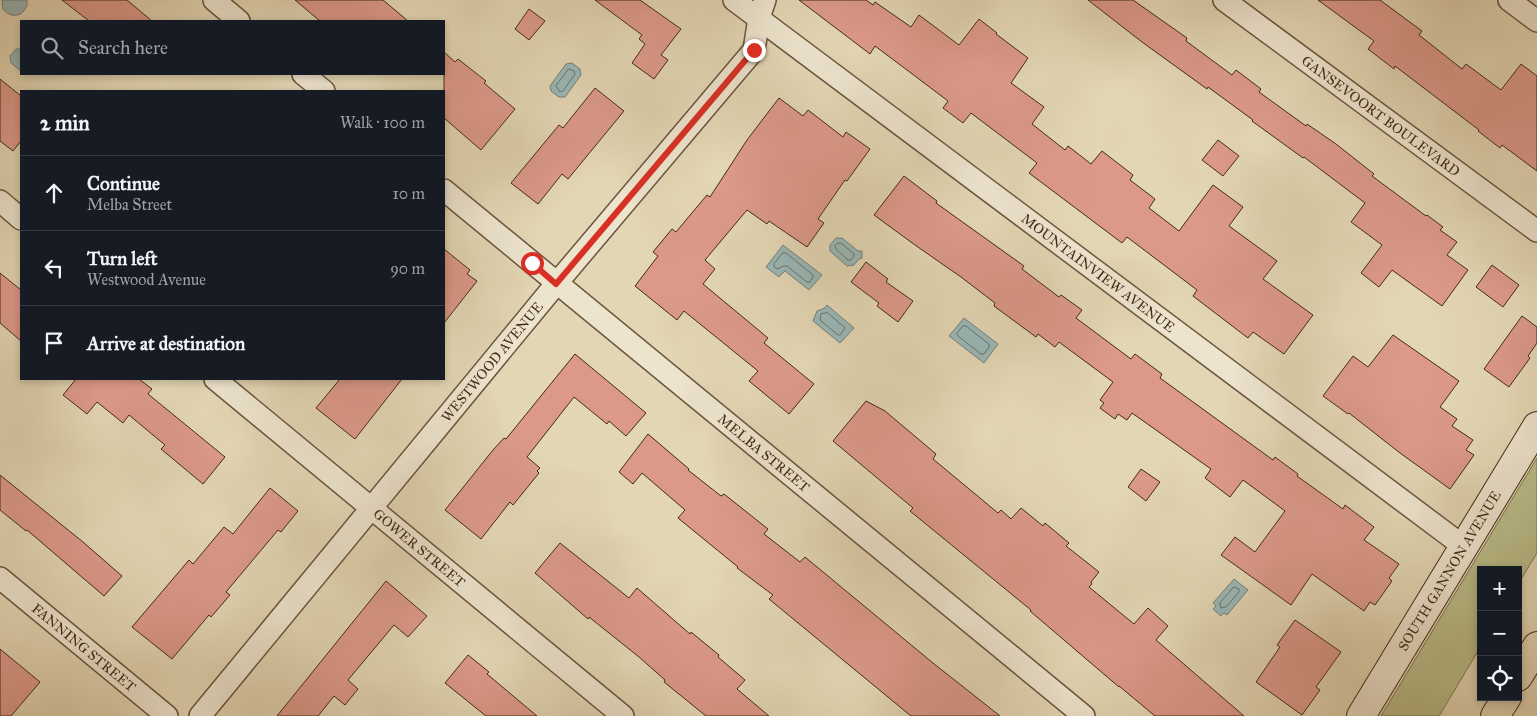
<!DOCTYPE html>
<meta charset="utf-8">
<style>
body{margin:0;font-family:"IM FELL Great Primer",serif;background:#20242c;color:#f1f3f6}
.controls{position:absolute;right:15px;bottom:15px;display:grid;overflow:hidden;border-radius:0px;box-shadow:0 2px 8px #0003}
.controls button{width:45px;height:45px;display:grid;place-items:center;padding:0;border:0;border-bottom:1px solid #363941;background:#171b24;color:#f1f3f6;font:25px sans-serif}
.stop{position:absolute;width:15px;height:15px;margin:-11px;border:4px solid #d93025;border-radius:50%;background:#fff}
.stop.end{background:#d93025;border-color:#fff;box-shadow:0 1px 5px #0008}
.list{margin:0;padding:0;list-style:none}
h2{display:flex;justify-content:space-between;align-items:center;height:65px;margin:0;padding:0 20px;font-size:21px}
h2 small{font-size:16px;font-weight:400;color:#9ea1a6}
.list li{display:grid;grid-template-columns:32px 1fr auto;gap:15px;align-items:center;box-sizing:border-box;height:75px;padding:0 20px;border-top:1px solid #363941}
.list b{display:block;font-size:19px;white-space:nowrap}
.list p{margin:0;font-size:16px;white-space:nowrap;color:#9ea1a6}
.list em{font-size:16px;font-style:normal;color:#9ea1a6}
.icon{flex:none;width:28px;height:28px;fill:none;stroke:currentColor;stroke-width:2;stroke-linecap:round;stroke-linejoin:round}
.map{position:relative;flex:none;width:1537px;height:716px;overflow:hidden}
.search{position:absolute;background:#171b24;box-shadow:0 2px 8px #0003;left:20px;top:20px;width:425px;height:55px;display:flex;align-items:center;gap:12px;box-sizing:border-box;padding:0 18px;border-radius:0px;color:#9ea1a6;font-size:19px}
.panel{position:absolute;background:#171b24;box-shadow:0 2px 8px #0003;left:20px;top:90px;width:425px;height:290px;border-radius:0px}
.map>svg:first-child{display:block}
.green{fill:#b9bc89;stroke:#7e7350}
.water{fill:#99b7b7;stroke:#777f77}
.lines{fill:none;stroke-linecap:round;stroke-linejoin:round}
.shore{stroke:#6e7068;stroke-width:1}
.building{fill:#dc998a;stroke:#432a18}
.street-casing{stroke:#6b553f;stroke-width:24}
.secondary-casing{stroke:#432a18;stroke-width:30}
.highway-casing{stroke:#432a18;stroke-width:30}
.street{stroke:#ede4ce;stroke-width:21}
.secondary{stroke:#ede4ce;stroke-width:28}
.highway{stroke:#e3d6b4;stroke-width:28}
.route{stroke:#d93025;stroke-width:6}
.labels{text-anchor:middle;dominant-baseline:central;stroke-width:4;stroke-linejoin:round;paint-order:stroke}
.street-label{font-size:14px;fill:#432a18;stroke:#ede4ce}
</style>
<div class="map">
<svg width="1537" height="716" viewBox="0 0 1537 716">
<rect width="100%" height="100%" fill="#e3d6b4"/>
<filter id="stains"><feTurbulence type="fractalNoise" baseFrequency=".004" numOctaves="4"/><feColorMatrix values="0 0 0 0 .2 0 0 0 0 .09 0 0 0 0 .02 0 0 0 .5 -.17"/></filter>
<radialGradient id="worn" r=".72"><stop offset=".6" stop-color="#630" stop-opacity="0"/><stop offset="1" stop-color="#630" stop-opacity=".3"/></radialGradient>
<!-- green -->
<path class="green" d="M1537,458V553L1518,584V570H1481V646L1439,716H1381Z"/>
<!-- water -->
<path class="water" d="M2,0H27V6L22,13C15,17 9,16 3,9Z
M16,49H21V71L11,63L10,56Z
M572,63L580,69L581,75L565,97H559L551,91L550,86L566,64Z
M836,238H842L858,251H862V258L859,259L854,265L847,266L830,251V245Z
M783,245L822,275L809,290L785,271L779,277L766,267Z
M827,305L854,328L840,343L813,321L817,311L825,308Z
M964,318L998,344L984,363L949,336Z
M1234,579L1248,590L1227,615L1224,613L1221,616L1213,609L1216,606L1213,603Z"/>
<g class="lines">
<!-- shore -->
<path class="shore" d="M569,69L574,71L575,74L563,91L560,92L556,86Z
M838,243H841L854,254V256L851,260H848L836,249L835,246Z
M783,253H786L813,275V277L810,282H807L787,266H783L778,269L774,267V264Z
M828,313L845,328L840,335H838L820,320L821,314Z
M963,326H966L989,344V347L984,354H981L958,336L957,334Z
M1234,587L1239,589V592L1226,607L1221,608L1220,603Z"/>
</g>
<!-- building -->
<path class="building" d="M62,0H127L152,21H89Z
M295,0H383L408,21H320Z
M595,0H640L681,29L661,55L668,60L654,79L632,63L645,44L639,39L642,35Z
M799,0H866L873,5L875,2L911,27L919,15L959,45L979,19L997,33L996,34L1028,58L1011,83L1044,107L1032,124L1065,150L1068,146L1091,164L1102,151L1133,175L1130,180L1155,199L1149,208L1179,231L1213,185L1243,207L1229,226L1277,261L1263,279L1313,315L1284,354L1253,332L1248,338L1193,296L1197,290L1127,237L1122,243L1029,173L1037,163L971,113L963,123L943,108L948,101L911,73L875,46L870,54Z
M1088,0H1133L1187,38L1186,41L1232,75L1236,70L1261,89L1259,92L1306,126L1307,124L1336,144L1374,174L1372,176L1426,216L1427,215L1443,227L1440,230L1457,242L1447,255L1468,270L1442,306L1392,270L1379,287L1361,273L1382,245L1351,222L1365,203L1304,157L1303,158L1252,121L1253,120L1208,87L1207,89L1142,42Z
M1318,0H1380L1422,31L1419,35L1462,69L1466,64L1501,90L1521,64L1537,76V171L1502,145L1500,148L1478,131L1479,130L1395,66L1394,69L1368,49L1374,41Z
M529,9L545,21L529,40L515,29Z
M444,52L455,62L458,59L486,81L484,83L515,109L481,150L444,118Z
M0,79L21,96V141L13,151L0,141Z
M595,88L624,111L568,179L562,174L538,204L511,183L559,125L563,128Z
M779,98L803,116L808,110L843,137L846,132L870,149L847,181L845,180L818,219L824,223L807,247L769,221L767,224L747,210L705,260L715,269L703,284L768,338L764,343L814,384L789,414L749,381L758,371L684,311L677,320L635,286L658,256L653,252L672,229L676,232L707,195L710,197L747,140Z
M1218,140L1239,156L1223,176L1202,160Z
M904,176L937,201L936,203L1024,266L1022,269L1059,297L1061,295L1082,310L1076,318L1131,359L1135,354L1162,374L1160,378L1273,460L1275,457L1298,474L1297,476L1343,509L1345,505L1374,527L1364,540L1399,564L1389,578L1392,581L1375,605L1370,602L1364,611L1312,574L1291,605L1221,555L1235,537L1255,552L1285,511L1243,480L1230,497L1205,478L1211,469L1132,413L1127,420L1118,414L1115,419L1100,408L1104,403L1100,400L1113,382L1059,342L1055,347L1038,334L1036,337L994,306L995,303L961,277L915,245L874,215Z
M444,249L470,270L467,274L477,281L444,323Z
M866,262L888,279L886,282L913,301L898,322L877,306L879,303L851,282Z
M1492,265L1519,285L1503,307L1476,287Z
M0,273L21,290V341L0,323Z
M1522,316L1537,327V343L1528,356L1530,358L1509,387L1484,369Z
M1393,335L1459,381L1440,407L1457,419L1452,426L1473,440L1466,450L1474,455L1450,489L1400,453L1349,413L1348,414L1323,396L1353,356L1368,367Z
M575,354L646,413L626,436L609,421L607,424L574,397L527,457L540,468L537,471L539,473L513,505L510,502L481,539L445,510L493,450L504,438L506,439Z
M76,379H139L152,389L148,394L225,457L203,484L161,449L165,445L129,415L123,423L97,402L87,414L63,395Z
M340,379H402L355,439L316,408Z
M866,401L885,411L936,454L933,459L998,513L1001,510L1011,519L1021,508L1043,526L1045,523L1069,543L1066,546L1099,572L1091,582L1092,584L1089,587L1134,624L1148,608L1168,626L1156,640L1244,716H1155L1119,686V687L1030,611L1031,610L910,511L913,508L833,441Z
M648,434L689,469L688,470L721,496L724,494L768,529L764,534L800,562L805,557L933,663L1000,716H911L769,599L773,595L737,568L738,567L678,518L685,510L642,473L633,484L619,472Z
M1141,469L1160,482L1146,501L1128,487Z
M0,475L83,542L122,576L104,596L27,530L26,531L0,510Z
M270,488L298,511L281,532L278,530L226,592L230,595L211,617L209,615L172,659L132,627L189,560L193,564L224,527L233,534Z
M560,543L629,598L637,588L690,634L691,632L719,655L718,657L745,680L737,689L769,716H706L664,682L665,680L639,657L589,617L588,619L535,573Z
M386,581L427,616L408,637L394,625L348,680L358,689L345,705L334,696L318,716H277Z
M1295,620L1341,652L1316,687L1320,690L1302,715L1256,682L1280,647L1277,645Z
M0,649L40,682L11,716H0Z
M468,655L489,672L487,674L537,716H486L445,683Z"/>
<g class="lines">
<!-- street casing -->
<g class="street-casing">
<g id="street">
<path d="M214,0L239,21"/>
<path id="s1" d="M734,0L1463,546"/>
<path id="s2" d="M1224,0L1537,231"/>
<path d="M1509,0L1537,21"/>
<path d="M303,74L324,91"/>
<path id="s3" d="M444,190L1084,716"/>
<path d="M0,201L21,219"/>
<path id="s4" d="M215,379L623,716"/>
<path id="s5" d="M0,578L167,716"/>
<path id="s6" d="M200,716L556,284L754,50L759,18L765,0"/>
</g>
</g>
<!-- secondary casing -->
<g class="secondary-casing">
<g id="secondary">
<path id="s7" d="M1361,716L1537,426"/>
</g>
</g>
<!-- highway casing -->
<g class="highway-casing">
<path id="highway" d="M1518,677L1537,646
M1495,716L1507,697"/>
</g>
<!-- street -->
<use href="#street" class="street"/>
<!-- secondary -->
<use href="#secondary" class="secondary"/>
<!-- highway -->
<use href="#highway" class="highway"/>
</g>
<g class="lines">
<!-- route -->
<path class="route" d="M532,263L556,284L754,50"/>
</g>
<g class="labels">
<!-- street labels -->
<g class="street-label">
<text stroke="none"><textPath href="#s2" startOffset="195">GANSEVOORT BOULEVARD</textPath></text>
<text stroke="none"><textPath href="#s1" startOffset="455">MOUNTAINVIEW AVENUE</textPath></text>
<text stroke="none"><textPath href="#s6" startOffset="459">WESTWOOD AVENUE</textPath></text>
<text stroke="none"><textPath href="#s3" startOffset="414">MELBA STREET</textPath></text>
<text stroke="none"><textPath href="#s4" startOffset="265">GOWER STREET</textPath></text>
<text stroke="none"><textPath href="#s7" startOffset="170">SOUTH GANNON AVENUE</textPath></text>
<text stroke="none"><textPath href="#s5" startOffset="109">FANNING STREET</textPath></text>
</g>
</g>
<rect width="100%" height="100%" filter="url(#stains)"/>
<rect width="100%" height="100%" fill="url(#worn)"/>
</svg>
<div class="controls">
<button>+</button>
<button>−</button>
<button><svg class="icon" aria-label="locate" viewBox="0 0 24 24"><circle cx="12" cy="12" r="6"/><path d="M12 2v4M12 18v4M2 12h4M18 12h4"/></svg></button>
</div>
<div class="stop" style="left:532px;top:263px"></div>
<div class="stop end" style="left:754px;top:50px"></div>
<div class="search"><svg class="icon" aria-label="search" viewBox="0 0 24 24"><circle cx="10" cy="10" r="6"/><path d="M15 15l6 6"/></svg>Search here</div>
<section class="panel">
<h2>2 min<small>Walk · 100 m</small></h2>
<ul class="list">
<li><svg class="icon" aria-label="ahead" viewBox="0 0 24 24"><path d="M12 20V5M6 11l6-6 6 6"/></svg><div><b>Continue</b><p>Melba Street</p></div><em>10 m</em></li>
<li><svg class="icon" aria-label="left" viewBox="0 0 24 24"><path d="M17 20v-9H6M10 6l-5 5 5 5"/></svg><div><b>Turn left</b><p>Westwood Avenue</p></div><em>90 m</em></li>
<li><svg class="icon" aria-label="arrive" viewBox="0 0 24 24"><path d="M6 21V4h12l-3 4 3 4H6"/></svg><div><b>Arrive at destination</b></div></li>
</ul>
</section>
</div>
